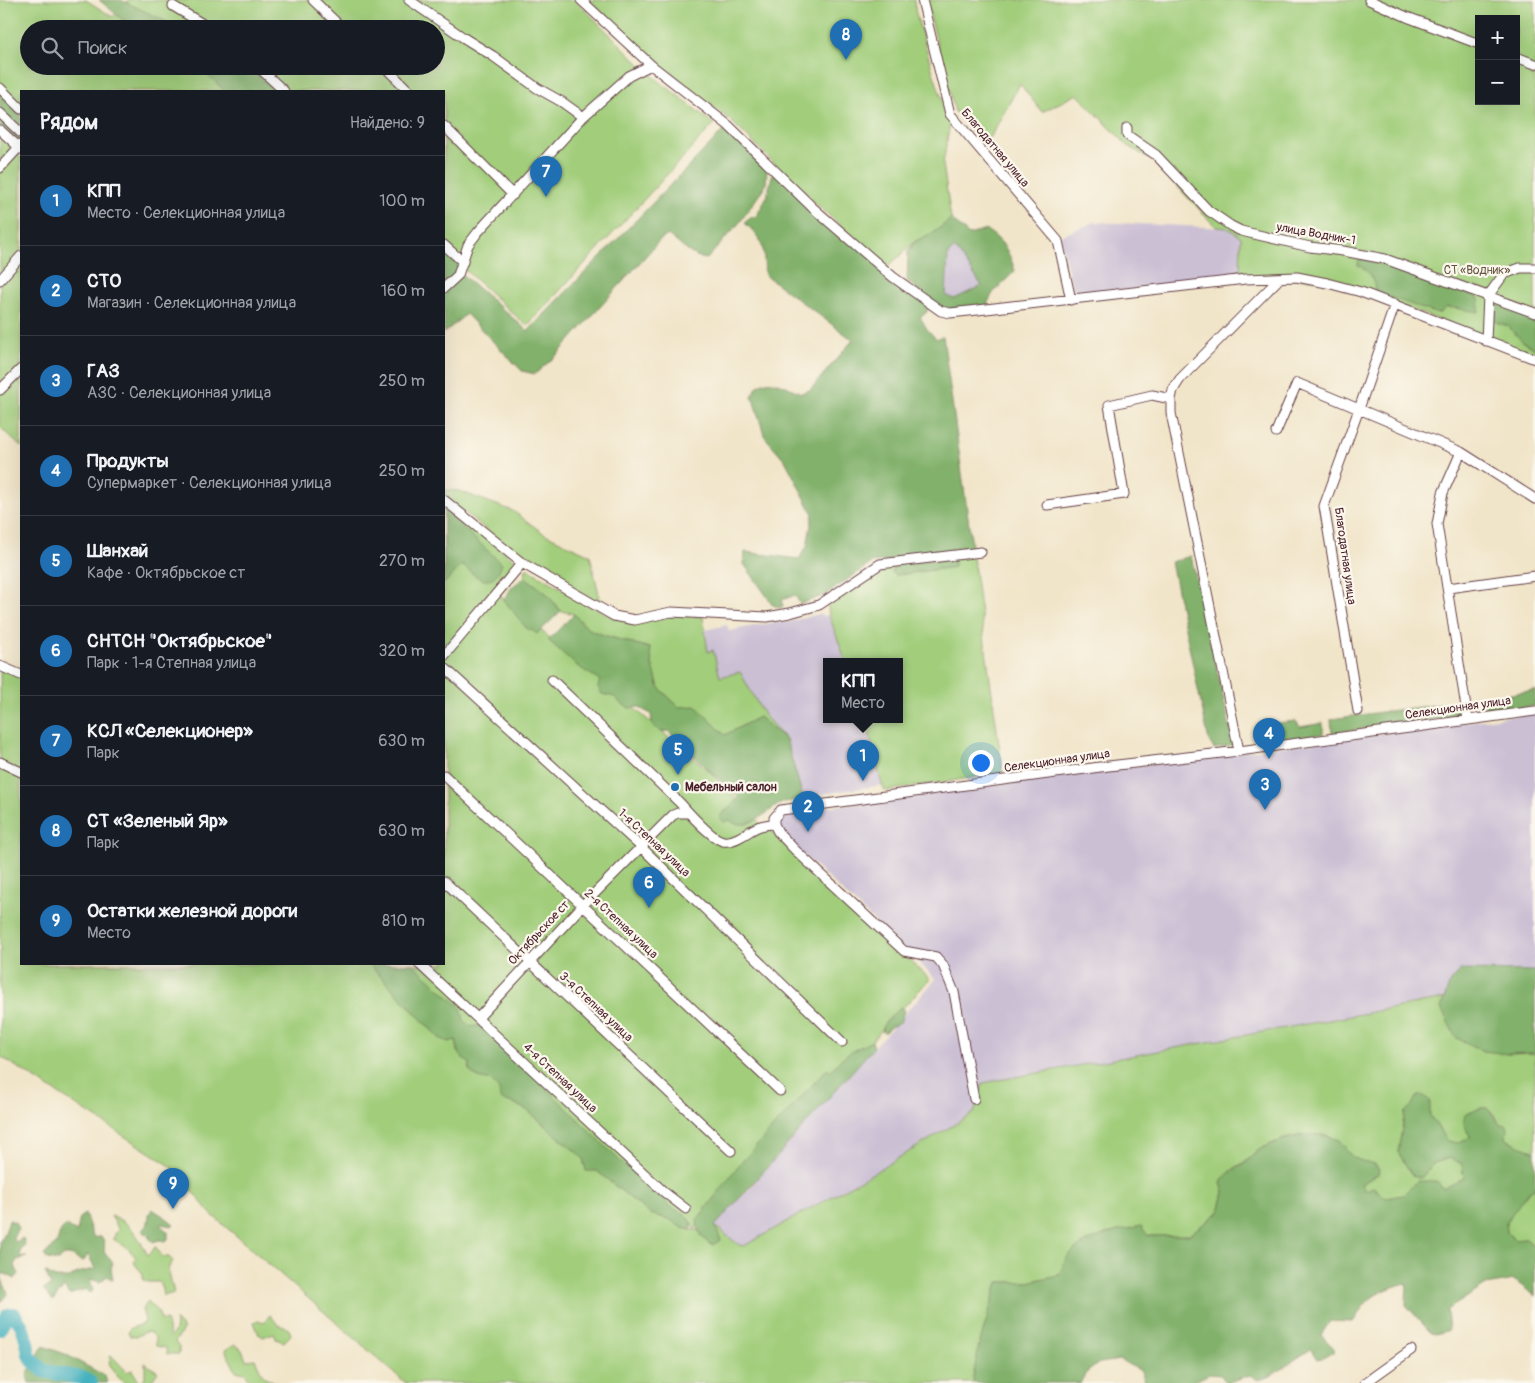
<!DOCTYPE html>
<html lang="ru">
<meta charset="utf-8">
<style>
body{margin:0;font-family:Pangolin,sans-serif;background:#242831;color:#f1f3f6}
.controls{position:absolute;right:15px;top:15px;display:grid;overflow:hidden;border-radius:0px;box-shadow:0 5px 20px #0002}
.controls button{width:45px;height:45px;display:grid;place-items:center;padding:0;border:0;border-bottom:1px solid #363941;background:#171b24;color:#f1f3f6;font:25px sans-serif}
.you{position:absolute;left:980px;top:762px;width:18px;height:18px;margin:-12px;border:4px solid #fff;border-radius:50%;background:#1a73e8;box-shadow:0 0 0 8px #1a73e833}
.badge{display:grid;place-items:center;width:32px;height:32px;border-radius:50%;background:#1f6fb2;color:#fff;font-size:16px;font-weight:700}
.pin{position:absolute;translate:-50% -41px;filter:drop-shadow(0 1px 2px #0008)}
.pin::after{content:'';position:absolute;top:26px;width:18px;height:15px;background:inherit;clip-path:polygon(0 0,100% 0,50% 100%)}
.popup{position:absolute;left:823px;top:658px;width:80px;height:65px;box-sizing:border-box;display:grid;place-content:center;border-radius:0px;background:#171b24;filter:drop-shadow(0 1px 4px #0005);font-size:16px;white-space:nowrap;color:#9ea1a6}
.popup b{font-size:19px;color:#f1f3f6}
.popup::after{content:'';position:absolute;left:50%;top:100%;margin-left:-10px;border:10px solid transparent;border-top-color:#171b24}
.list{margin:0;padding:0;list-style:none}
h2{display:flex;justify-content:space-between;align-items:center;height:65px;margin:0;padding:0 20px;font-size:21px}
h2 small{font-size:16px;font-weight:400;color:#9ea1a6}
.list li{display:grid;grid-template-columns:32px 1fr auto;gap:15px;align-items:center;box-sizing:border-box;height:90px;padding:0 20px;border-top:1px solid #363941}
.list b{display:block;font-size:19px;white-space:nowrap}
.list p{margin:0;font-size:16px;white-space:nowrap;color:#9ea1a6}
.list em{font-size:16px;font-style:normal;color:#9ea1a6}
.icon{flex:none;width:28px;height:28px;fill:none;stroke:currentColor;stroke-width:2;stroke-linecap:round;stroke-linejoin:round}
.map{position:relative;flex:none;width:1535px;height:1383px;overflow:hidden}
.search{position:absolute;background:#171b24;box-shadow:0 5px 20px #0002;left:20px;top:20px;width:425px;height:55px;display:flex;align-items:center;gap:12px;box-sizing:border-box;padding:0 18px;border-radius:28px;color:#9ea1a6;font-size:19px}
.panel{position:absolute;background:#171b24;box-shadow:0 5px 20px #0002;left:20px;top:90px;width:425px;height:875px;border-radius:0px}
.map>svg:first-child{display:block}
.industrial{fill:#cbbfd4}
.green{fill:#a2ce7b;stroke:#767653;fill-rule:evenodd}
.forest{fill:#81b16b;stroke:#66684b;fill-rule:evenodd}
.lines{fill:none;stroke-linecap:round;stroke-linejoin:round}
.river{stroke:#40afbd;stroke-width:14}
.minor-casing{stroke:#633d43;stroke-width:11}
.minor{stroke:#fff;stroke-width:9}
.poi-dot{fill:#1f6fb2;stroke:#fbf7ec;stroke-width:2}
.labels{text-anchor:middle;dominant-baseline:central;stroke-width:4.5;stroke-linejoin:round;paint-order:stroke}
.street-label{font-size:12px;fill:#4a1f2b;stroke:#fbf7ec}
.park-label{font-size:12px;fill:#645443;stroke:#fbf7ec}
.poi-label{font-size:12px;font-weight:bold;fill:#4a1f2b;stroke:#fbf7ec;text-anchor:start}
</style>
<div class="map">
<svg width="1535" height="1383" viewBox="0 0 1535 1383">
<rect width="100%" height="100%" fill="#fbf7ec"/>
<filter id="ink" filterUnits="userSpaceOnUse"><feTurbulence type="fractalNoise" baseFrequency=".02" numOctaves="2"/><feDisplacementMap in="SourceGraphic" scale="10" xChannelSelector="R" yChannelSelector="G"/><feConvolveMatrix kernelMatrix="1 2 1 2 8 2 1 2 1" color-interpolation-filters="sRGB"/></filter>
<filter id="wash" filterUnits="userSpaceOnUse"><feTurbulence type="fractalNoise" baseFrequency=".0096" numOctaves="4" result="noise"/><feDisplacementMap in="SourceGraphic" scale="20" xChannelSelector="R" yChannelSelector="G"/><feGaussianBlur stdDeviation="1.12" result="paint"/><feColorMatrix in="noise" values="0 0 0 0 0 0 0 0 0 0 0 0 0 0 0 0 0 1.4 0 .05"/><feComposite in="paint" operator="in"/></filter>
<g filter="url(#wash)">
<rect width="100%" height="100%" fill="#f1e5c9"/>
<!-- industrial -->
<path class="industrial" d="M1095,222L1228,228L1241,237L1240,278L1074,296L1060,236Z
M955,248L982,286L954,299L946,295L948,254Z
M819,614L824,616L829,615L846,662H827V720H866L882,785L803,797L786,740L764,715L740,672L720,677L713,650L708,652L706,630L727,625L729,631L770,623L788,622Z
M1535,713V983L974,1113L875,1172L744,1246L739,1245L715,1226L749,1189L783,1148L936,979L798,850L777,827L779,813Z"/>
<!-- green -->
<path class="green" d="M0,0H86L113,17L128,0H575L649,73L714,124L527,326L464,269L444,283V91H21V112L0,92ZM29,29H436V66H29Z
M589,0H914L916,14L933,72L950,123L943,164L951,219L936,231L914,242L888,267L815,203L731,121L652,60Z
M926,0H1535V355L1328,279L1240,278L1241,237L1228,228L1216,227L1153,161L1127,145L1077,94L1042,112L1020,84L992,134L983,145L955,112ZM1479,19H1516V101H1479Z
M0,137L21,157V447L0,427Z
M444,490L459,491L513,511L543,533L590,555L600,599L612,611L524,560L444,496Z
M444,506L523,566L500,596L709,771L765,828L776,834L793,852L930,979L695,1229L484,1045L400,964H444Z
M973,557L1003,773L885,791L882,785L866,720H899V662H846L829,615L827,602L886,567L894,564L892,573L896,575L954,567L949,558Z
M526,568L614,618L672,614L703,617L708,652L713,650L720,677L740,672L764,715L786,740L759,717L725,735L713,725L679,707L659,688L652,663L650,648L606,636L588,629L574,614L561,611L546,593L525,577Z
M0,666L21,675V964H369L439,1038L456,1040L458,1052L470,1063L469,1070C475,1077 480,1080 490,1079L510,1102L527,1110L584,1158V1165L597,1171L650,1214L669,1219L691,1230H698L709,1244L713,1245L717,1232L715,1226L739,1245L744,1246L875,1172L974,1113L983,1083L1444,999L1442,1008L1508,1054L1532,1053L1535,1054V1152L1506,1139L1500,1124L1492,1112L1480,1108L1475,1111L1469,1113L1471,1137L1457,1143L1448,1141L1430,1116L1412,1105L1405,1112L1398,1152L1412,1175L1421,1178L1434,1163L1450,1158L1462,1164L1464,1178L1443,1189L1417,1181L1403,1195L1386,1198L1373,1187L1366,1191L1362,1188L1361,1184L1378,1174L1379,1169L1375,1164L1359,1161L1348,1154L1340,1141L1327,1135L1297,1136L1281,1140L1259,1150L1242,1165L1233,1169L1221,1183L1224,1192L1219,1212L1189,1235L1148,1236L1107,1233L1081,1246L1070,1254L1059,1275L1028,1282H998L973,1378L974,1383H406L211,1214L172,1167L0,1056Z
M1535,1187V1247L1526,1239L1514,1240L1507,1232L1506,1221L1528,1192Z
M111,1216C135,1225 136,1236 148,1255L152,1252L155,1246L163,1257H169L173,1261L168,1269L174,1293L163,1296L161,1284L159,1282H148L143,1280V1274L134,1263L136,1258C130,1249 122,1244 113,1239L118,1228Z
M148,1302L158,1312L162,1321L166,1320L170,1337C175,1333 177,1326 175,1320L181,1326L183,1330L175,1342L179,1347V1354H167L166,1348L156,1346L155,1337C148,1329 144,1332 136,1337L130,1336L128,1331L131,1328L143,1324L145,1321L142,1309Z
M270,1315C273,1318 276,1323 279,1325C286,1328 289,1326 291,1335L284,1342L276,1339L274,1333L263,1337L259,1335L254,1322L258,1320L264,1322Z
M235,1344L242,1350L246,1360L255,1359L263,1376L275,1382V1383H252L245,1373L236,1371L225,1350Z
M111,1355L127,1372L132,1370L140,1383H125L117,1376L109,1363Z
M145,1363L158,1372L150,1383H142L145,1377Z"/>
<!-- forest -->
<path class="forest" d="M99,0H121L182,29H134Z
M198,66H247L274,91H225Z
M0,93L21,113V146L0,126Z
M725,129L729,130L767,168L766,185L740,222L707,259C692,258 680,244 668,235L660,240L558,354L535,374L522,371L466,314L444,333V251L457,263L458,271L528,331Z
M773,172L924,302L928,309L926,313L920,317L927,329L936,339L943,336L972,546L971,549L872,563L825,595L800,604L795,595L782,600L783,606L780,608L773,605L744,564L745,552L799,559L807,546L813,514L785,460L765,437L752,396C754,393 756,388 758,386C770,375 789,388 801,393L810,390L853,340L765,275C763,247 766,243 745,223L750,217H756L767,196Z
M951,219L969,235L986,230C1004,241 1009,252 1015,271L993,293L986,306L943,309L907,281L908,252L914,242L936,231ZM955,248L982,286L954,299L946,295L948,254Z
M1359,259L1385,263L1479,298V312L1447,307L1438,314L1375,292C1375,280 1368,270 1358,265Z
M1496,305L1512,309L1535,318V349L1522,341L1508,326L1495,322Z
M444,510L502,564C491,591 479,579 462,565L444,584Z
M1191,556L1234,745L1214,749L1209,741L1171,562Z
M949,558L954,562V567L896,575L892,573L894,564Z
M525,577L546,593L561,611L537,634L532,630L527,629L504,600L512,587Z
M574,614L588,629L606,636L650,648L652,663L659,688L679,707L696,706L725,735L759,717L786,740L803,797C793,803 787,800 780,804C765,812 747,833 729,820L724,822L719,817L739,798L668,731L661,732L652,725L651,714L638,707L629,708L620,703L615,697L602,694L598,687L600,680L577,666L548,640Z
M1535,690V706L1486,712L1483,699Z
M1462,701L1463,716L1332,733L1331,719Z
M1296,721L1300,727L1323,723V734L1273,741L1270,728L1277,723Z
M369,964H413L461,1008L464,1020L469,1026H479L510,1052C512,1062 517,1068 527,1069L622,1163L626,1167L632,1169L634,1174L671,1207L685,1214L692,1224L691,1230L682,1228L669,1219L650,1214L597,1171H586L583,1158L527,1110L510,1102H505L500,1098L499,1089L490,1080C480,1080 475,1077 469,1070L470,1063C460,1059 458,1051 456,1040L448,1042L439,1038Z
M1460,970L1535,971V1054L1532,1053L1508,1054L1483,1051L1456,1038L1441,1008L1450,982Z
M901,1007L904,1011L900,1023L890,1027L886,1032H882L883,1025L899,1008Z
M872,1041L874,1047L715,1226L721,1240L713,1245C702,1241 698,1231 697,1220L738,1166L826,1070H832C841,1055 856,1049 872,1041Z
M1423,1095L1430,1101V1116L1448,1141L1457,1143L1471,1137C1466,1130 1462,1125 1465,1115L1480,1108H1487L1500,1124L1507,1125L1508,1131L1505,1136L1506,1139L1535,1152V1187L1528,1192L1506,1222L1507,1232L1514,1240L1526,1239L1535,1247V1296L1514,1280L1486,1285L1447,1310L1449,1330L1436,1334L1431,1333L1406,1305L1407,1283C1399,1284 1376,1293 1370,1299C1363,1305 1358,1315 1353,1322L1330,1321L1321,1335L1334,1348L1333,1352L1323,1358L1318,1359L1311,1349L1269,1377L1258,1380L1250,1375L1226,1383L1221,1375L1209,1374L1191,1383H1146L1141,1371L1120,1360L1099,1363L1086,1373L1080,1383H974L973,1378L979,1345L998,1282H1028L1059,1275C1062,1268 1065,1259 1070,1254C1088,1236 1118,1231 1141,1226L1148,1236L1189,1235L1219,1212L1224,1192L1221,1183C1226,1173 1232,1171 1241,1166C1248,1162 1252,1155 1259,1150C1274,1140 1312,1130 1330,1137C1332,1138 1338,1139 1340,1141C1347,1147 1345,1152 1355,1158C1363,1163 1373,1161 1379,1169L1378,1174L1361,1184L1366,1191L1373,1187L1386,1198L1403,1195L1417,1181H1437L1443,1189L1464,1178L1462,1164L1450,1158L1434,1163L1421,1178L1412,1175L1398,1152L1405,1112L1412,1105L1416,1097Z
M152,1209C160,1214 167,1218 174,1224L172,1226L161,1224L160,1225L168,1232V1239L166,1241L159,1240L153,1242L148,1237L150,1236L142,1231L147,1226V1221L149,1222V1214Z
M85,1214L93,1236L96,1238L101,1236C105,1242 105,1245 104,1252L113,1263L111,1268L113,1280L107,1276L100,1282L90,1279L93,1291L90,1293L86,1289L69,1295L64,1287L53,1301L43,1290L51,1285L45,1272L55,1278H70L77,1273L95,1269L92,1262L87,1254L85,1260L81,1261L70,1255H64L59,1261L47,1259L44,1255L57,1243L60,1232L66,1226L77,1232L80,1217Z
M9,1220L15,1222L18,1228L13,1238L16,1242L23,1238L25,1244L20,1252L21,1257H27L17,1260L14,1265L19,1274L15,1279L6,1274H1C1,1282 7,1287 8,1294L1,1302H0V1241L5,1233Z
M43,1346L65,1354L105,1376L107,1383H29L27,1375Z"/>
<g class="lines">
<!-- river -->
<path class="river" d="M0,1329L8,1315L14,1314L22,1326L27,1342L29,1355L33,1361L44,1371L82,1378L91,1383"/>
</g>
</g>
<g filter="url(#ink)">
<g class="lines">
<!-- minor casing -->
<g class="minor-casing">
<path id="minor" d="M313,0L343,29
M409,0L464,38L493,56L537,88L562,102L583,117
M581,0L651,65
M922,0L950,114L1058,241L1071,300
M1369,0L1407,17L1479,44
M173,6L211,29
M1516,57L1535,64
M257,66L284,91
M384,66L409,91
M0,88L21,109
M0,113L21,133
M444,126L513,195
M1127,128V135L1156,155L1209,211L1231,226L1241,231L1310,247L1343,251L1385,259L1535,313
M0,130L21,149
M0,168L21,145
M444,245L463,262
M0,280L21,256
M444,288L458,275L468,245L478,232L583,117L629,76L651,65L728,125L813,208L893,277L941,311L950,313L969,311L1246,279L1297,277L1327,283L1361,292L1535,359
M1486,341L1488,296L1504,274L1520,268H1535
M0,390L21,369
M1276,432L1297,383L1461,452L1535,499
M1461,452L1443,493L1437,524L1468,720
M444,500L522,563L614,616L635,620L671,612L767,617L790,613L819,605L880,564L981,552
M1047,505L1124,494L1109,405L1152,395L1171,399
M1448,588L1535,576
M444,656L522,563
M0,666L21,675
M444,667L641,847L842,1042
M552,680L680,803C688,812 712,839 723,841C729,842 734,840 738,838C754,830 754,825 774,824
M1358,711L1324,506L1359,409L1395,304
M1239,751L1171,413V399L1173,390L1180,379L1280,278
M0,762L21,772
M444,775L780,1091
M444,881L731,1151
M419,964L664,1192L686,1209
M478,1018L583,905L673,815L678,813H688
M974,1099L954,992L943,965L936,957L904,951L795,850L778,832L774,824V818L781,810L1100,767L1239,751L1535,711
M1365,1383L1411,1350"/>
</g>
<!-- minor -->
<use href="#minor" class="minor"/>
</g>
</g>
<!-- markers -->
<circle class="poi-dot" cx="675" cy="787" r="5"/>
<g class="labels">
<!-- street labels -->
<g class="street-label">
<text transform="translate(995 148) rotate(50)">Благодатная улица</text>
<text transform="translate(1316 234) rotate(10)">улица Водник-1</text>
<text transform="translate(1345 556) rotate(82)">Благодатная улица</text>
<text transform="translate(1458 708) rotate(-8)">Селекционная улица</text>
<text transform="translate(1057 761) rotate(-8)">Селекционная улица</text>
<text transform="translate(654 843) rotate(43)">1-я Степная улица</text>
<text transform="translate(621 924) rotate(43)">2-я Степная улица</text>
<text transform="translate(539 933) rotate(-47)">Октябрьское ст</text>
<text transform="translate(596 1007) rotate(43)">3-я Степная улица</text>
<text transform="translate(560 1078) rotate(43)">4-я Степная улица</text>
</g>
<!-- park labels -->
<g class="park-label">
<text x="1477" y="270">СТ «Водник»</text>
</g>
<!-- poi labels -->
<g class="poi-label">
<text x="685" y="787">Мебельный салон</text>
</g>
</g>
</svg>
<div class="controls">
<button>+</button>
<button>−</button>
</div>
<div class="you"></div>
<div class="pin badge" style="left:863px;top:781px">1</div>
<div class="popup"><b>КПП</b>Место</div>
<div class="pin badge" style="left:808px;top:832px">2</div>
<div class="pin badge" style="left:1265px;top:810px">3</div>
<div class="pin badge" style="left:1269px;top:759px">4</div>
<div class="pin badge" style="left:678px;top:775px">5</div>
<div class="pin badge" style="left:649px;top:908px">6</div>
<div class="pin badge" style="left:546px;top:197px">7</div>
<div class="pin badge" style="left:846px;top:60px">8</div>
<div class="pin badge" style="left:173px;top:1209px">9</div>
<div class="search"><svg class="icon" aria-label="search" viewBox="0 0 24 24"><circle cx="10" cy="10" r="6"/><path d="M15 15l6 6"/></svg>Поиск</div>
<section class="panel">
<h2>Рядом<small>Найдено: 9</small></h2>
<ul class="list">
<li><span class="badge">1</span><div><b>КПП</b><p>Место · Селекционная улица</p></div><em>100 m</em></li>
<li><span class="badge">2</span><div><b>СТО</b><p>Магазин · Селекционная улица</p></div><em>160 m</em></li>
<li><span class="badge">3</span><div><b>ГАЗ</b><p>АЗС · Селекционная улица</p></div><em>250 m</em></li>
<li><span class="badge">4</span><div><b>Продукты</b><p>Супермаркет · Селекционная улица</p></div><em>250 m</em></li>
<li><span class="badge">5</span><div><b>Шанхай</b><p>Кафе · Октябрьское ст</p></div><em>270 m</em></li>
<li><span class="badge">6</span><div><b>СНТСН &quot;Октябрьское&quot;</b><p>Парк · 1-я Степная улица</p></div><em>320 m</em></li>
<li><span class="badge">7</span><div><b>КСЛ «Селекционер»</b><p>Парк</p></div><em>630 m</em></li>
<li><span class="badge">8</span><div><b>СТ «Зеленый Яр»</b><p>Парк</p></div><em>630 m</em></li>
<li><span class="badge">9</span><div><b>Остатки железной дороги</b><p>Место</p></div><em>810 m</em></li>
</ul>
</section>
</div>
